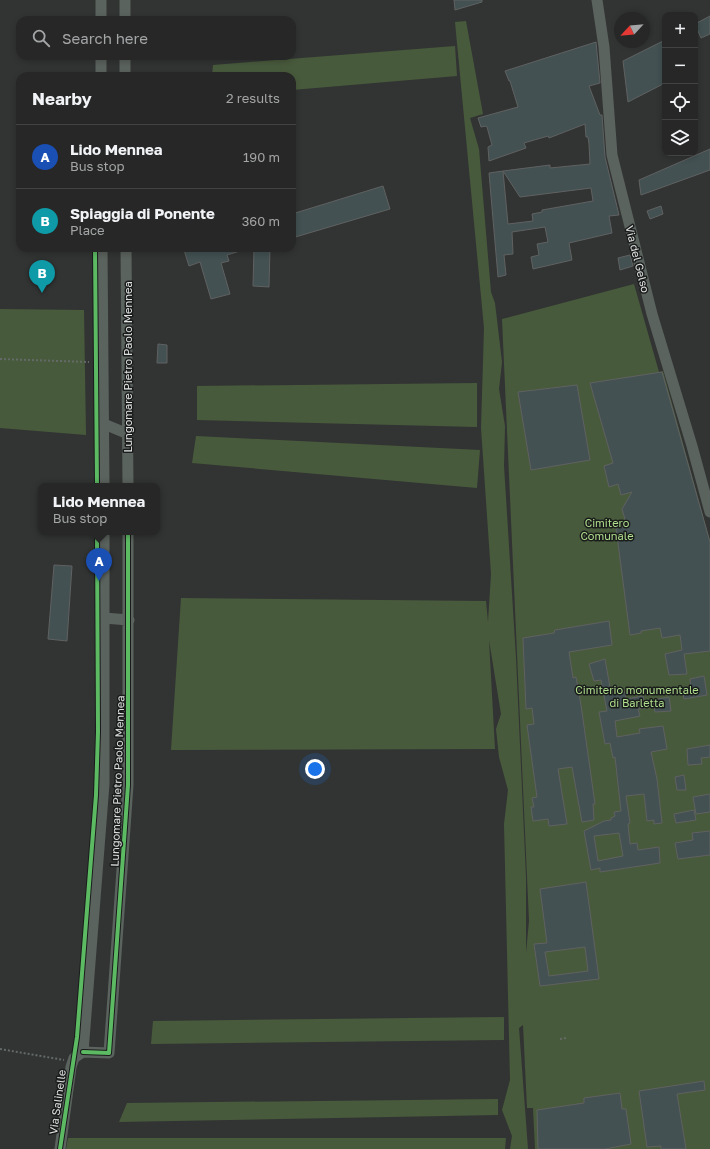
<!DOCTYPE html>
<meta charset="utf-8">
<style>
body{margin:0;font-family:"Golos Text",sans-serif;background:#2e2f2e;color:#f1f3f6}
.controls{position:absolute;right:12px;top:12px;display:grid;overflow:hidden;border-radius:8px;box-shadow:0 2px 6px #0003}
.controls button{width:36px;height:36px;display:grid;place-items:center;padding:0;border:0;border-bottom:1px solid #424443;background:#262726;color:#f1f3f6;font:20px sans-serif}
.compass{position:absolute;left:614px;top:12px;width:36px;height:36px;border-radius:50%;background:#262726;box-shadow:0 2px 6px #0003;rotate:244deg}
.you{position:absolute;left:315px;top:769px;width:14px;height:14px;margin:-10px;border:3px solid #fff;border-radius:50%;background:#1a73e8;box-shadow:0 0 0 6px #1a73e833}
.badge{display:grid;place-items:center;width:26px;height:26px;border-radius:50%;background:#d6ab8b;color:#fff;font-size:13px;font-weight:700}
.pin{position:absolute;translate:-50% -33px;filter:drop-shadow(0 1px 2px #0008)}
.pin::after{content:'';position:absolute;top:21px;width:14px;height:12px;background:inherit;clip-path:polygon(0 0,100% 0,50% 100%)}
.popup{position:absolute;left:38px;top:483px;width:122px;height:52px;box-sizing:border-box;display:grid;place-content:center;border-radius:8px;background:#262726;filter:drop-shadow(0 1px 3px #0005);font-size:13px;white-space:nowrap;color:#a4a5a7}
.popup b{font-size:15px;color:#f1f3f6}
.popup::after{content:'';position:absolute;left:50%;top:100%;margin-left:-8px;border:8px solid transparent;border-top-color:#262726}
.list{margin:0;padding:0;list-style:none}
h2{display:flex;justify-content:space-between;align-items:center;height:52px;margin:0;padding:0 16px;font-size:17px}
h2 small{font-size:13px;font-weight:400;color:#a4a5a7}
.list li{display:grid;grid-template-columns:26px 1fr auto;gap:12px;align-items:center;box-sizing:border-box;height:64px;padding:0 16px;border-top:1px solid #424443}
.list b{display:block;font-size:15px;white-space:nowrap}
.list p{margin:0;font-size:13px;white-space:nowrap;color:#a4a5a7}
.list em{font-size:13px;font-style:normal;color:#a4a5a7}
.icon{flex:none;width:22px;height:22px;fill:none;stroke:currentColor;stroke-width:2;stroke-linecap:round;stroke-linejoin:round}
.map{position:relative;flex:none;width:710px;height:1149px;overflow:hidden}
.search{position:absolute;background:#262726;box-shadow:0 2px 6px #0003;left:16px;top:16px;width:280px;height:44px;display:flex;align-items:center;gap:10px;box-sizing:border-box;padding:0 14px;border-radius:12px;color:#a4a5a7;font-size:15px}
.panel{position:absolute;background:#262726;box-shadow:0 2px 6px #0003;left:16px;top:72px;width:280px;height:180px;border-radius:12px}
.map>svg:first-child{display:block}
.green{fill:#485a3c}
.building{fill:#435152;stroke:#606161;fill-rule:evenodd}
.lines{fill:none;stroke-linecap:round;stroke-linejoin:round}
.path{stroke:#646a67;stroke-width:2;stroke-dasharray:2 2;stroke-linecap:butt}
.street{stroke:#5b635e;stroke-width:11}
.cycleway-casing{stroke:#1a1c1c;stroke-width:6}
.cycleway{stroke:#5cba63;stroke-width:4}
.labels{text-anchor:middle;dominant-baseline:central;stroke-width:3;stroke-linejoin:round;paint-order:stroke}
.street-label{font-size:11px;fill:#dee0e0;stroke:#1a1c1c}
.park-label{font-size:11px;fill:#afde8d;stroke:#1a1c1c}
</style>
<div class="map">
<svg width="710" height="1149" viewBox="0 0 710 1149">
<rect width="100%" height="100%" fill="#323433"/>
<!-- green -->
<path class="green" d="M466,21L483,114L470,118L479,149L491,292L495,303L502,362L499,389L505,426L504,466L516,658L526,877V953L529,921L502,319L634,284L659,372L663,371L710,541V1149H535L533,1108H527L523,1025L519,1028L528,1149H510L512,1136L502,1110L510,1080L504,824L508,790L499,757L496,729L501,714L489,640L495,749L171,750L181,598L486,601L488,622L491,574L481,428L484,328L455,22Z
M455,46L457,76L292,90V76H212L213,65Z
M0,309L84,310L86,435L0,428Z
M477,383V427L197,420V386Z
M196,436L480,450L477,488L192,463Z
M504,1017V1040L151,1044L153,1021Z
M498,1099V1115L119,1122L127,1103Z
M68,1138H506L505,1149H66Z"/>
<!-- building -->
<path class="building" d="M454,0H482V2L455,10Z
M710,16V34L701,38L695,24Z
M665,40V83L628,102L623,61Z
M596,42L600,83L589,86L600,115H602L605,157L619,215L609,216L612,233L569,243L572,260L533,269L531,257L539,255L537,244L548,242L545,227L512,232L513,254L504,255L506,275L498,277L489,173L503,171L508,224L533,221L532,214L542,212V210L593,201L591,188L520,197L503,171L550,165V168L590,164L589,144L588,137H586L585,124L549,138L548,136L524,143L526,148L489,161L488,147L492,145L487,127L486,126L481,127L478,118L518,107L510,81H509L505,71Z
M710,149V170L641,195L639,180Z
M383,186L390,209L292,238V214Z
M661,206L663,214L650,219L647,211Z
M191,248H243V250L227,255L229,261L221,263L230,294L211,299L200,262L189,266L184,250Z
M254,248H270L269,287L253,286Z
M630,255L633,266L620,270L618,258Z
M158,344L167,345V363H157Z
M662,372L710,542V651L684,654L687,674L669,675L665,654L682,650L680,635L662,638L660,628L641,631V633L630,635L616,528L627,526L622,509L632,492L621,495L618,484L609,487L604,466L613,463L590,383Z
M577,385L590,460L531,470L518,392Z
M54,565L72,566L67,641L48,639Z
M609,621L612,645L569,652L573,678L576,677L581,705L595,804H593L594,820L582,822L572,767L558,769L567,824L549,826L548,819L533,821L531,807H534L532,798L537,797L527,725L534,724L532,708L526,709L523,638L554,633L555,630Z
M605,659L611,693L625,692L626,699L643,696L645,708L638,709L640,716L615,721L617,737L640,733L639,729L663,726L667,749L651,752L657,779L662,823L654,824V820L647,821L644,794L626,796L630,823L628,824L630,844L637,843L638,850L659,847L660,863L600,872V868L591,870L584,831L604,821L611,820V818L615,816L614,812L621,811L615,757L613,758L610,743L605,744L599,712L607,711L601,680L594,681L589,664ZM619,833L623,856L598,861L594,836Z
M704,676L707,695L684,699L682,689L691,688L690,679Z
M669,697L671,711L655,712L653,700Z
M710,745V757L701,758L702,764L688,765L687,749Z
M684,775L686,790H677L675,777Z
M710,794V812L696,814L693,797Z
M694,810L696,820L676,823L674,814Z
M710,831V855L678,859L675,843L693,840L692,833Z
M586,882L599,979L540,986L534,944L547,943L540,889ZM585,947L588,971L549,976L545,952Z
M704,1081L705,1090L677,1094L686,1149H661V1146L647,1147L639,1091Z
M620,1093L622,1109H626L631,1144L605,1149H538L537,1110L584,1103V1098Z"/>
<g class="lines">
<!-- path -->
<path class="path" d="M0,359L89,362
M560,1039L566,1038
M0,1049L64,1060"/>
<!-- street -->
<path class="street" d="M101,0V20
M125,0V20
M597,0L604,47L612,155L652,314L692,446L710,512
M101,56V76
M125,56V76
M102,248L104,486
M126,248L128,486
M104,424L128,434
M104,618L129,620
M83,1052L109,1053L128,785V532
M83,1052L104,784V532
M60,1149L71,1067L74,1058L83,1052"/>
<!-- cycleway casing -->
<g class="cycleway-casing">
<path id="cycleway" d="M95,248L97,486
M83,1052L109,1053L128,785V532
M60,1149L77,1037L96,795L98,732L97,532"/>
</g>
<!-- cycleway -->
<use href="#cycleway" class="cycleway"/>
</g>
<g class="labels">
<!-- street labels -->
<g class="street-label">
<text transform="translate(638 259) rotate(76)">Via del Gelso</text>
<text transform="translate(127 367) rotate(-90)">Lungomare Pietro Paolo Mennea</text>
<text transform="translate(117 781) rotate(-88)">Lungomare Pietro Paolo Mennea</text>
<text transform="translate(57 1102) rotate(-82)">Via Salinelle</text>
</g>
<!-- park labels -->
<g class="park-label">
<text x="607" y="522">Cimitero<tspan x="607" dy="13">Comunale</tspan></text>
<text x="637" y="689">Cimiterio monumentale<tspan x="637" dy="13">di Barletta</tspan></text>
</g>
</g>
</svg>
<div class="controls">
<button>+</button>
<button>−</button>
<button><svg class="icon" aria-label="locate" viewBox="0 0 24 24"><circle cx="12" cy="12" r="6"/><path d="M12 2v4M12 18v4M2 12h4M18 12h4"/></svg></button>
<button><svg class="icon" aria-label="layers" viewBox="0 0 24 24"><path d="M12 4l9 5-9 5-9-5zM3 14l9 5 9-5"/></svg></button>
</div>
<svg class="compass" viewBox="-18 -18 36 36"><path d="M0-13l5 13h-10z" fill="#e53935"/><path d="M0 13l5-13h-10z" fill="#a4a5a7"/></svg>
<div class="you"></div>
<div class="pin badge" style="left:99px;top:581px;background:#1a4fb4">A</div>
<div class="popup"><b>Lido Mennea</b>Bus stop</div>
<div class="pin badge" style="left:42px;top:293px;background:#0f9aa8">B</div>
<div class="search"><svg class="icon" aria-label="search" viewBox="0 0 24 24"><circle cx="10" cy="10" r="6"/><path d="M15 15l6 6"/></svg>Search here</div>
<section class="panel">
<h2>Nearby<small>2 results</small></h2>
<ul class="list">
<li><span class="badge" style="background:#1a4fb4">A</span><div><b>Lido Mennea</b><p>Bus stop</p></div><em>190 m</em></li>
<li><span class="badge" style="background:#0f9aa8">B</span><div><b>Spiaggia di Ponente</b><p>Place</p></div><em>360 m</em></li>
</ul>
</section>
</div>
